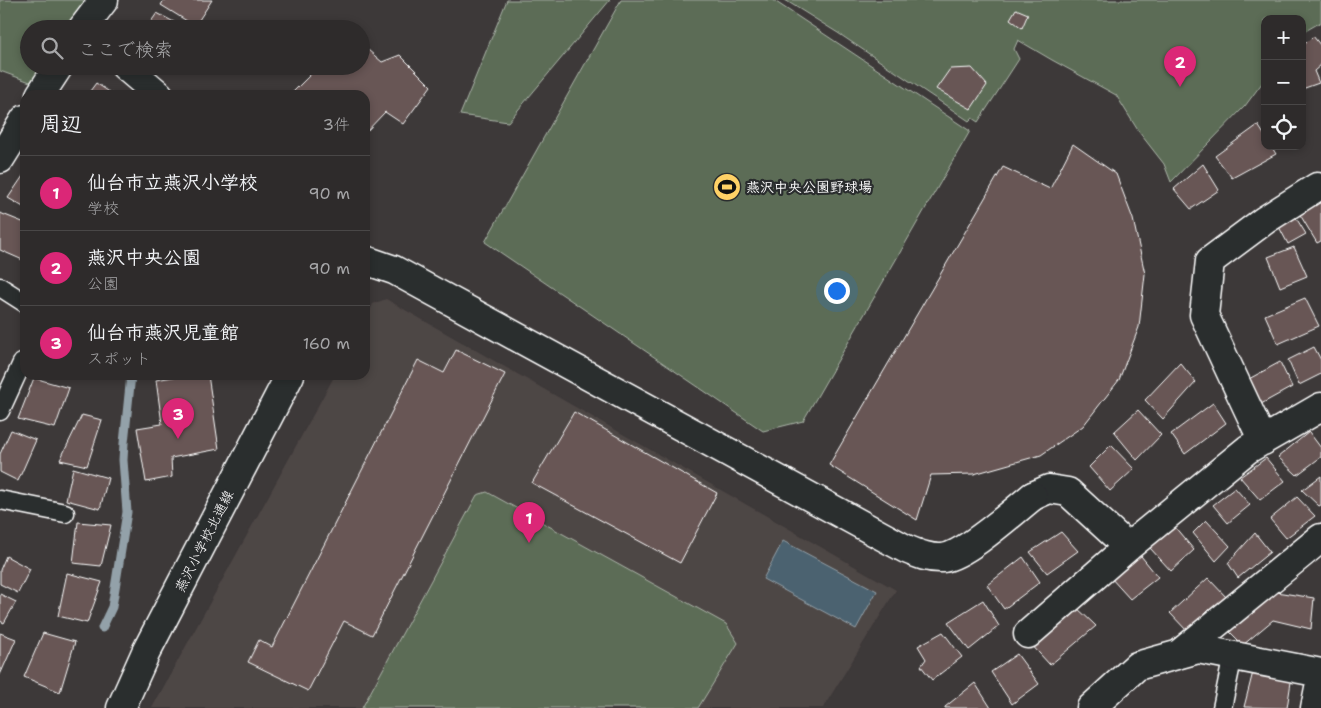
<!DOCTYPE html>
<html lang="ja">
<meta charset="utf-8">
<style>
body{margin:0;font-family:"Shantell Sans","Klee One",sans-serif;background:#363333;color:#f1f3f6}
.controls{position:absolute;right:15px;top:15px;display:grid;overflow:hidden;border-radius:10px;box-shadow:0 2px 8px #0003}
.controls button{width:45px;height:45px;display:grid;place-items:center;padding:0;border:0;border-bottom:1px solid #494747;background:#2e2b2b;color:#f1f3f6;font:25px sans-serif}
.you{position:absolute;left:836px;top:290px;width:18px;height:18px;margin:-12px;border:4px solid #fff;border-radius:50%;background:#1a73e8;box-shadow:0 0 0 8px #1a73e833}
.badge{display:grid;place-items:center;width:32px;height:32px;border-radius:50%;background:#db2777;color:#fff;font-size:16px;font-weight:700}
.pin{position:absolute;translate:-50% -41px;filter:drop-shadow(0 1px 2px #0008)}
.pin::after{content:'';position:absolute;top:26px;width:18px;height:15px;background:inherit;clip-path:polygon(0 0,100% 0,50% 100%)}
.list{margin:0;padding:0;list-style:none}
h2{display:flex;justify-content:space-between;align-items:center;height:65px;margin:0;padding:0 20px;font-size:21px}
h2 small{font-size:16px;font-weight:400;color:#a7a7a9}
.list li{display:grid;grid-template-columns:32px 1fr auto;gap:15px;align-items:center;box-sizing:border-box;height:75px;padding:0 20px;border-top:1px solid #494747}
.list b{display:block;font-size:19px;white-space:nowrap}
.list p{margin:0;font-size:16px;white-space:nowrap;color:#a7a7a9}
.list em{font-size:16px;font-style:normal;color:#a7a7a9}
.icon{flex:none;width:28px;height:28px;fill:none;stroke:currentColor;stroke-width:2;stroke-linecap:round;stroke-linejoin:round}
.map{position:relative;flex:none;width:1321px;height:708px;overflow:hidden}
.search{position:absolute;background:#2e2b2b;box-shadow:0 2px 8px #0003;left:20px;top:20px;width:350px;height:55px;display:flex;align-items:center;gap:12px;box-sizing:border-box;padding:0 18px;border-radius:28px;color:#a7a7a9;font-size:19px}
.panel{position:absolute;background:#2e2b2b;box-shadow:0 2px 8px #0003;left:20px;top:90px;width:350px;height:290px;border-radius:15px}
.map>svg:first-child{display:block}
.built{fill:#4e4645}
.green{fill:#5b6c56;stroke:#adb6aa}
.water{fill:#4b626f;stroke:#93a1a9}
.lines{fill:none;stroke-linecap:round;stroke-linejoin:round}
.stream{stroke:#93a1a9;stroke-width:9}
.building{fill:#685654;stroke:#fff}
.service-casing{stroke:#fff;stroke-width:21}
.minor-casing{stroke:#fff;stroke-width:31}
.tertiary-casing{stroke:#fff;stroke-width:31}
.service{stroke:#2a2d2e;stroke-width:18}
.minor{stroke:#2a2d2e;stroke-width:28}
.tertiary{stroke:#2a2d2e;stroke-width:28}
.labels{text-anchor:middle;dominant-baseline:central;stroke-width:4.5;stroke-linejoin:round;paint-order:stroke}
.poi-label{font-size:14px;font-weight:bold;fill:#fff;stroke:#2a2d2e;text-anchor:start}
.street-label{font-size:14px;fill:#fff;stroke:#2a2d2e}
</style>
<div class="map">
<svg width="1321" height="708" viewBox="0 0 1321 708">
<rect width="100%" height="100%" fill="#3d3939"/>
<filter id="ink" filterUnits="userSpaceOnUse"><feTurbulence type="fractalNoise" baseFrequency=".02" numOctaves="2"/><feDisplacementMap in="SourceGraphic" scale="10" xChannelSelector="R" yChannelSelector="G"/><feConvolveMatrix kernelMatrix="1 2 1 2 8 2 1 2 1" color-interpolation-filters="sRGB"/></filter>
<g filter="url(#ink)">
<!-- built -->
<path class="built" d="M386,299L896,590L823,708H152L335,375H365V320L373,304Z"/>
<!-- green -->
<path class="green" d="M0,0H97L78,29H29V66H53L41,86L0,71Z
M507,0H610L508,122L460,115Z
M621,0H773L970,131L803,421L763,431L485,242Z
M785,0H1321V22L1302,33V19H1265V79L1245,106L1171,182L1164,164L1139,132L1116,95L1052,60L1018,40L1014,49L1019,59L978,122L972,118L969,121L838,33Z
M487,492L726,624L738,643L698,708H362L477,495Z"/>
<!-- water -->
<path class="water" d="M783,541L877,591L856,629L763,579Z"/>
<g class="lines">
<!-- stream -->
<path class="stream" d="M102,628L112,607L127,512L123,460L124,443L131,375"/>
</g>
<!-- building -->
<path class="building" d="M164,0H212L195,26L161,5Z
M1016,9L1028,14L1022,28L1010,19Z
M157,13L187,29H146Z
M1313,36L1321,46V65L1314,71L1319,83L1302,89V47Z
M361,44L382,62L400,55L431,86L403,124L385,112L365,133V95H290L319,66H361Z
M972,68L987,85L971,109L936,89L950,69Z
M96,83L114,95H87Z
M1258,125L1265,136V146H1271L1276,154L1232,178L1215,156Z
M1073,144L1116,174L1133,219L1145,274L1139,327L1119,380L1083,426L1041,455L974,474L931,475L917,520L829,465L1003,167L1050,189Z
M1203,164L1219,190L1191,209L1174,189Z
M25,173V208L8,198Z
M1321,194V241L1317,243L1296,208Z
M0,213L25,223V261L0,250Z
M1293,213L1306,234L1288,244L1278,225Z
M1294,247L1307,276L1280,287L1268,257Z
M1305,298L1319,326L1278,344L1265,315Z
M1314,347L1321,360V374L1299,385L1288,360Z
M456,350L505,374L372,635L344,621L308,691L248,662L259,640L272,647L418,360L444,373Z
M1280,362L1292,387L1261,404L1247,380Z
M1180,363L1196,382L1163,419L1145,400Z
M184,375H208L219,449L171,458L172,477L146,482L137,428L162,424L156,380Z
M34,378L69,388L55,428L18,419Z
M1213,403L1226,423L1185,454L1171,434Z
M1138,410L1161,435L1137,460L1114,432Z
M574,412L717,493L680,563L532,483Z
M82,415L102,420L87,466L60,460Z
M11,430L36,440L18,481L0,472V454Z
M1309,432L1321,448V457L1297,475L1278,457Z
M1111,445L1134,469L1110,491L1089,467Z
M1266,458L1285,481L1260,500L1240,477Z
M73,468L108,478L100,509L66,500Z
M1321,476V505L1319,506L1302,490Z
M1235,488L1250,505L1228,523L1213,505Z
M1297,497L1315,516L1286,538L1270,519Z
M1206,520L1230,546L1216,561L1193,533Z
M78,522L111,525L101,566L73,563Z
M1174,526L1194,550L1171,571L1150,548Z
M1061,532L1078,551L1047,573L1030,552Z
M1255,533L1270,552L1238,578L1228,563Z
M1137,551L1158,577L1130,599L1110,577Z
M6,556L30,569L18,593L0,584V570Z
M1023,557L1040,582L1004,609L987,585Z
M67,573L102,582L87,623L58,616Z
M1208,578L1228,599L1188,632L1170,613Z
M1270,591L1314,598L1311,629L1273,620L1243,645L1226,628Z
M0,594L16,602L4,623L0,621Z
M983,600L999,626L969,650L948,622Z
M1073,604L1096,626L1050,665L1029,642Z
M943,632L962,657L932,680L921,666L926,659L918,646Z
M0,633L16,639L0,675Z
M43,633L75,642L60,692L24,677Z
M1017,654L1039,684L1012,704L991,672Z
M1253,672L1291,682L1287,708L1244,707Z
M975,683L991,708H945V707Z"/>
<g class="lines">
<!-- service casing -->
<g class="service-casing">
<path id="service" d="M0,287L25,303
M0,411L22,363
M0,500L65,513
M1222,708L1233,655"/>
</g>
<!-- minor casing -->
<g class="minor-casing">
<path id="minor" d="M82,29L104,0
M40,95L59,66
M0,159L25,119
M1263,441L1204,315L1210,261L1265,220L1317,187
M1033,496L1049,489L1068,492L1128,547
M1028,634L1128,547L1248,449L1321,407
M1179,654L1321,538
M1091,708L1137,666L1198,649L1321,673
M1315,708L1321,678"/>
</g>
<!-- tertiary casing -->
<g class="tertiary-casing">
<path id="tertiary" d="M125,66L159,95
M365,260L394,270L906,549C918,554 930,559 943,558C966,555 1014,511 1033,496
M121,708L146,652L290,375"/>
</g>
<!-- service -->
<use href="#service" class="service"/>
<!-- minor -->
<use href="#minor" class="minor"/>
<!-- tertiary -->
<use href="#tertiary" class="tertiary"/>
</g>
</g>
<!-- icons -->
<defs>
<g id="stadium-disc" transform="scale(1.4375)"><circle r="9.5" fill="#ffd166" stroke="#2a2d2e"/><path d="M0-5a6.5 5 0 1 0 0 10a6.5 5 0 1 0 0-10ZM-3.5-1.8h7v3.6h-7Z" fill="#111"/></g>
</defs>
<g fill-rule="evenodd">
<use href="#stadium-disc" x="727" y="187"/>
</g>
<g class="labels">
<!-- poi labels -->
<g class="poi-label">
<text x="746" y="187">燕沢中央公園野球場</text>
</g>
<!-- street labels -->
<g class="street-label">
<text transform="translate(204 541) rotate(-63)">燕沢小学校北通線</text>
</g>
</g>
</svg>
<div class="controls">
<button>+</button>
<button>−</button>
<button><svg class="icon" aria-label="locate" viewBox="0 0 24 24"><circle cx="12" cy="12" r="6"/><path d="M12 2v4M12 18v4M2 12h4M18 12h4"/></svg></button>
</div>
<div class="you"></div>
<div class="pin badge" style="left:529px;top:543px">1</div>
<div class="pin badge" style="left:1180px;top:87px">2</div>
<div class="pin badge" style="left:178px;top:439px">3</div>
<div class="search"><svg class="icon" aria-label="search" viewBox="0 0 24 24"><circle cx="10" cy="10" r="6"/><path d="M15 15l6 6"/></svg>ここで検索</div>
<section class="panel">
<h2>周辺<small>3件</small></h2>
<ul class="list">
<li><span class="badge">1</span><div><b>仙台市立燕沢小学校</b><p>学校</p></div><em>90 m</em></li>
<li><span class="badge">2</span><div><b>燕沢中央公園</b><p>公園</p></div><em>90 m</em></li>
<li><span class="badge">3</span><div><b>仙台市燕沢児童館</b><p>スポット</p></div><em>160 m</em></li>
</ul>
</section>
</div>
